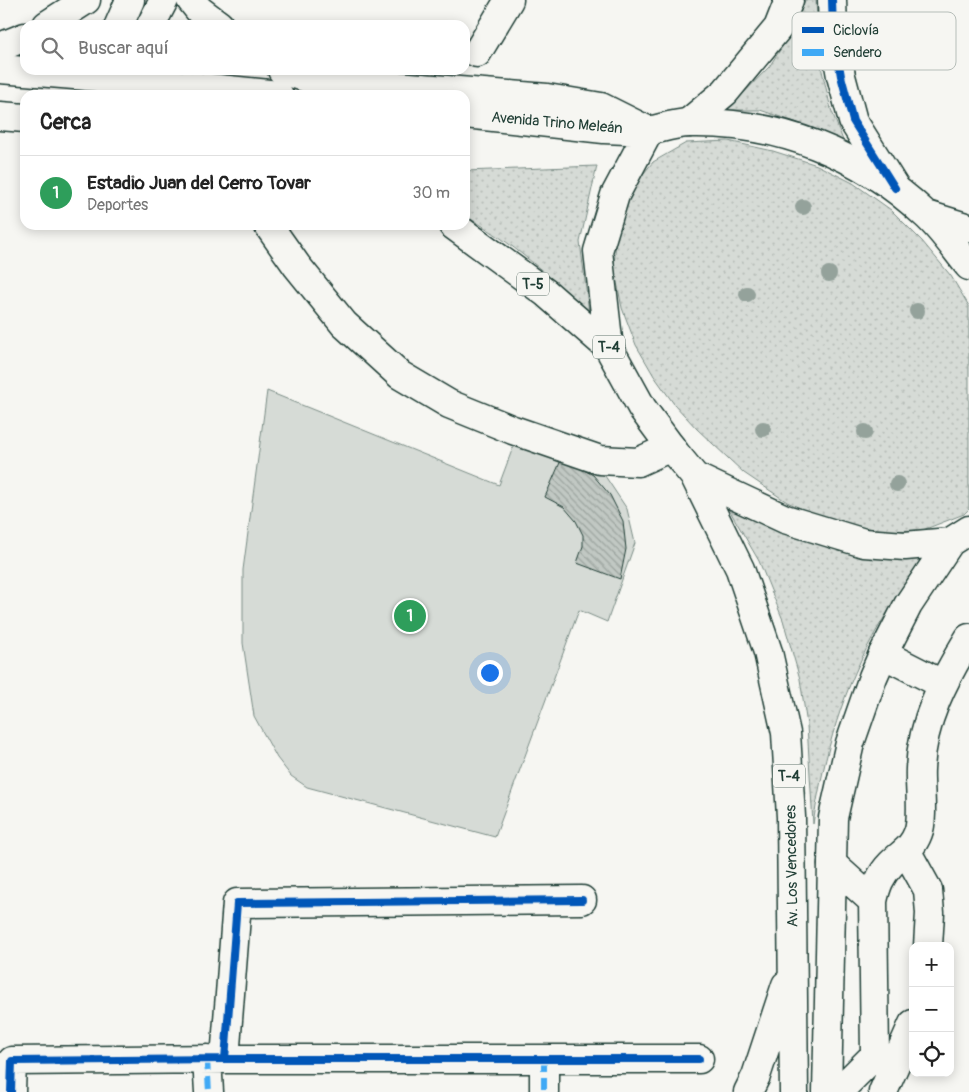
<!DOCTYPE html>
<html lang="es">
<meta charset="utf-8">
<style>
body{margin:0;font-family:Pangolin,sans-serif;background:#f2f2f2;color:#222}
.controls{position:absolute;right:15px;bottom:15px;display:grid;overflow:hidden;border-radius:10px;box-shadow:0 2px 12px #0003}
.controls button{width:45px;height:45px;display:grid;place-items:center;padding:0;border:0;border-bottom:1px solid #e0e0e0;background:#fff;color:#222;font:25px sans-serif}
.you{position:absolute;left:489px;top:672px;width:18px;height:18px;margin:-12px;border:4px solid #fff;border-radius:50%;background:#1a73e8;box-shadow:0 0 0 8px #1a73e833}
.badge{display:grid;place-items:center;width:32px;height:32px;border-radius:50%;background:#db2777;color:#fff;font-size:16px;font-weight:700}
.pin{position:absolute;translate:-50% -50%;border:2px solid #fff;box-shadow:0 1px 5px #0006}
.list{margin:0;padding:0;list-style:none}
h2{display:flex;justify-content:space-between;align-items:center;height:65px;margin:0;padding:0 20px;font-size:21px}
h2 small{font-size:16px;font-weight:400;color:#767676}
.list li{display:grid;grid-template-columns:32px 1fr auto;gap:15px;align-items:center;box-sizing:border-box;height:75px;padding:0 20px;border-top:1px solid #e0e0e0}
.list b{display:block;font-size:19px;white-space:nowrap}
.list p{margin:0;font-size:16px;white-space:nowrap;color:#767676}
.list em{font-size:16px;font-style:normal;color:#767676}
.icon{flex:none;width:28px;height:28px;fill:none;stroke:currentColor;stroke-width:2;stroke-linecap:round;stroke-linejoin:round}
.map{position:relative;flex:none;width:969px;height:1092px;overflow:hidden}
.search{position:absolute;background:#fff;box-shadow:0 2px 12px #0003;left:20px;top:20px;width:450px;height:55px;display:flex;align-items:center;gap:12px;box-sizing:border-box;padding:0 18px;border-radius:15px;color:#767676;font-size:19px}
.panel{position:absolute;background:#fff;box-shadow:0 2px 12px #0003;left:20px;top:90px;width:450px;height:140px;border-radius:15px}
.map>svg:first-child{display:block}
.grass{fill:url(#grass-dots);stroke:#7a8c85}
.pitch{fill:#d6dbd6;stroke:#7a8c85}
.building{fill:url(#building-back-hatch);stroke:#1f3d34}
.lines{fill:none;stroke-linecap:round;stroke-linejoin:round}
.minor-casing{stroke:#1f3d34;stroke-width:31}
.major-casing{stroke:#1f3d34;stroke-width:31}
.minor{stroke:#f6f6f2;stroke-width:28}
.major{stroke:#f6f6f2;stroke-width:28}
.quiet{stroke:#3fa9f5;stroke-width:6;stroke-dasharray:12 6;stroke-linecap:butt}
.cycleway-casing{stroke:#f6f6f2;stroke-width:11}
.cycleway{stroke:#0057b8;stroke-width:8}
.tree{fill:#94a29b}
.labels{text-anchor:middle;dominant-baseline:central;stroke-width:4.5;stroke-linejoin:round;paint-order:stroke}
.shield{fill:#f6f6f2;stroke:#60746d;stroke-width:1}
.shield-label{font-size:14px;font-weight:bold;fill:#1f3d34}
.street-label{font-size:15px;fill:#1f3d34;stroke:#f6f6f2}
.key{fill:#f6f6f2;stroke:#b6beb9;stroke-width:1}
.key-label{font-size:14px;fill:#1f3d34}
</style>
<div class="map">
<svg width="969" height="1092" viewBox="0 0 969 1092">
<defs>
<pattern id="grass-dots" width="8" height="8" patternUnits="userSpaceOnUse" patternTransform="scale(1.25)"><rect width="8" height="8" fill="#d6dbd6"/><path d="M2 2h.1M6 6h.1" fill="none" stroke="#b7bdb8" stroke-width="1.8" stroke-linecap="round"/></pattern>
<pattern id="building-back-hatch" width="6" height="6" patternUnits="userSpaceOnUse" patternTransform="scale(1.25)"><rect width="6" height="6" fill="#c1c8c3"/><path d="M-1 5l2 2M0 0l6 6M5-1l2 2" fill="none" stroke="#9ca49f"/></pattern>
</defs>
<rect width="100%" height="100%" fill="#f6f6f2"/>
<filter id="ink" filterUnits="userSpaceOnUse"><feTurbulence type="fractalNoise" baseFrequency=".02" numOctaves="2"/><feDisplacementMap in="SourceGraphic" scale="10" xChannelSelector="R" yChannelSelector="G"/><feConvolveMatrix kernelMatrix="1 2 1 2 8 2 1 2 1" color-interpolation-filters="sRGB"/></filter>
<g filter="url(#ink)">
<!-- grass -->
<path class="grass" d="M805,0H816L819,58L831,109L844,143L795,122L760,110H727L769,67L796,25Z
M728,141L773,151L817,165L853,183L891,210L922,241L951,276L969,306V509L964,514L923,530L877,531L831,522L787,502L744,473L697,429L674,404L654,376L636,345L622,308L614,267L617,227L630,190L653,162L686,143Z
M597,166L580,242L589,312C550,278 511,240 465,216V171Z
M727,506L933,553C914,576 894,600 879,626C843,687 824,754 813,824L807,725L800,679L783,620L759,561Z"/>
<!-- pitch -->
<path class="pitch" d="M267,391L499,485L518,434L570,454L605,476L627,509L635,543L607,622L579,610L495,837L307,787L291,776L277,758L254,716L243,643V570Z"/>
<!-- building -->
<path class="building" d="M562,458L593,475L610,495L623,521L626,549L620,579L577,563L583,546V535L576,521L564,507L545,497Z"/>
<g class="lines">
<!-- minor casing -->
<g class="minor-casing">
<path id="minor" d="M191,0L199,10L219,25
M832,0L833,30L841,76L853,121L895,188
M47,25L86,0
M119,25L130,0
M151,25L164,0
M0,47L25,37
M477,53L509,0
M282,70L310,79L547,98L601,107L649,131
M109,95L112,70
M688,123L725,92L778,28L789,0
M268,225L297,266L344,324L400,375L449,404L513,430L600,460L638,462L671,447
M883,654L942,684
M907,852L928,890L930,913L928,946
M832,864L873,901L875,1055L838,1092
M873,901C876,887 880,875 891,864C902,853 912,849 918,833C924,818 919,786 920,769C922,720 944,679 969,638
M207,1059L209,1092
M225,1059L237,903L582,900
M544,1059V1092
M11,1092L12,1061L225,1059H699
M883,1092L913,1024"/>
</g>
<!-- major casing -->
<g class="major-casing">
<path id="major" d="M0,69L111,78L279,95
M465,114L604,129L649,131
M0,116L25,118
M927,215L969,228
M453,225L546,293L609,348
M969,266C955,249 942,229 925,214C861,154 778,121 690,123C677,123 662,128 649,131L615,195L598,251L609,348L642,408L676,454L695,477L785,519L864,543L905,546L950,542L969,530
M695,477L740,569L768,652L786,733L791,817L794,1092
M748,1092L756,1076L786,985
M827,1092L833,818L850,743L873,677L883,654L908,605L950,542"/>
</g>
<!-- minor -->
<use href="#minor" class="minor"/>
<!-- major -->
<use href="#major" class="major"/>
<!-- quiet -->
<path class="quiet" d="M207,1059L209,1092
M544,1059V1092"/>
<!-- cycleway casing -->
<g class="cycleway-casing">
<path id="cycleway" d="M832,0L833,30L841,76L853,121L895,188
M225,1059L237,903L582,900
M11,1092L12,1061L225,1059H699"/>
</g>
<!-- cycleway -->
<use href="#cycleway" class="cycleway"/>
</g>
<!-- trees -->
<g class="tree">
<circle cx="803" cy="207" r="8"/>
<circle cx="829" cy="274" r="8"/>
<circle cx="747" cy="294" r="8"/>
<circle cx="917" cy="311" r="8"/>
<circle cx="763" cy="429" r="8"/>
<circle cx="865" cy="432" r="8"/>
<circle cx="897" cy="484" r="8"/>
</g>
</g>
<g class="labels">
<!-- shield labels -->
<g class="shield">
<rect x="517" y="272.5" width="32" height="23" rx="4"/>
<rect x="593" y="335.5" width="32" height="23" rx="4"/>
<rect x="773" y="764.5" width="32" height="23" rx="4"/>
</g>
<g class="shield-label">
<text x="533" y="284">T-5</text>
<text x="609" y="347">T-4</text>
<text x="789" y="776">T-4</text>
</g>
<!-- street labels -->
<g class="street-label">
<text transform="translate(557 123) rotate(5)">Avenida Trino Meleán</text>
<text transform="translate(792 866) rotate(-91)">Av. Los Vencedores</text>
</g>
</g>
<!-- legend -->
<rect x="792" y="12" width="164" height="58" rx="8" class="key"/>
<rect x="802" y="27" width="22" height="6" fill="#0057b8"/>
<rect x="802" y="49" width="22" height="7" fill="#3fa9f5"/>
<g class="key-label">
<text x="833" y="35">Ciclovía</text>
<text x="833" y="57">Sendero</text>
</g>
</svg>
<div class="controls">
<button>+</button>
<button>−</button>
<button><svg class="icon" aria-label="locate" viewBox="0 0 24 24"><circle cx="12" cy="12" r="6"/><path d="M12 2v4M12 18v4M2 12h4M18 12h4"/></svg></button>
</div>
<div class="you"></div>
<div class="pin badge" style="left:410px;top:616px;background:#2e9e5b">1</div>
<div class="search"><svg class="icon" aria-label="search" viewBox="0 0 24 24"><circle cx="10" cy="10" r="6"/><path d="M15 15l6 6"/></svg>Buscar aquí</div>
<section class="panel">
<h2>Cerca<small></small></h2>
<ul class="list">
<li><span class="badge" style="background:#2e9e5b">1</span><div><b>Estadio Juan del Cerro Tovar</b><p>Deportes</p></div><em>30 m</em></li>
</ul>
</section>
</div>
